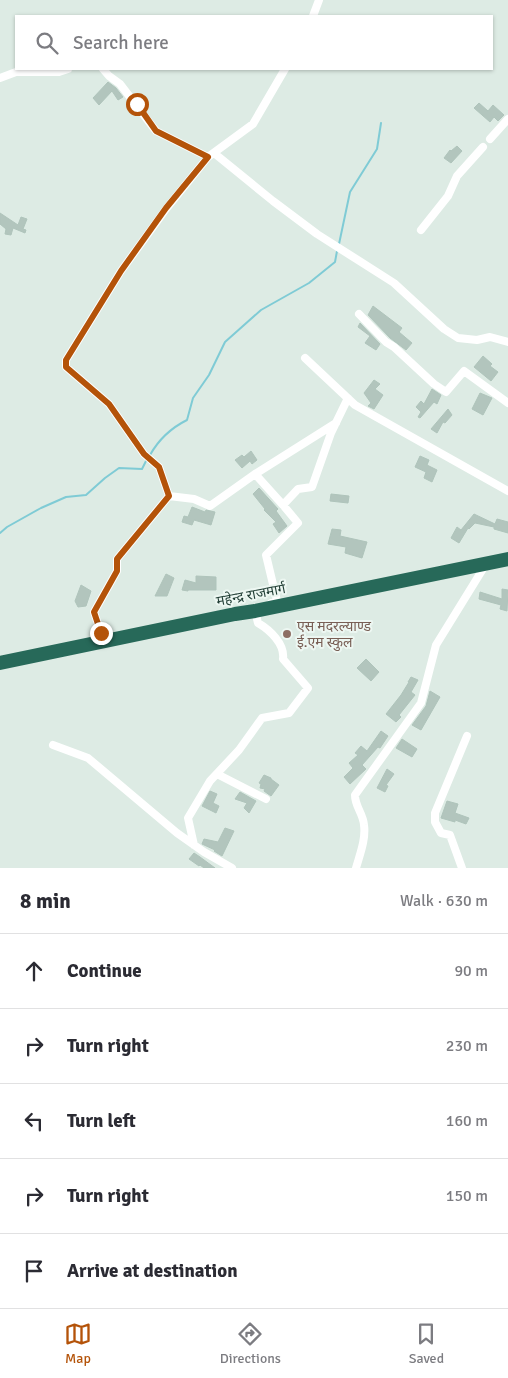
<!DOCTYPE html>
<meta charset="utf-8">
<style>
body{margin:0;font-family:Signika,"Noto Sans Devanagari",sans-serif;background:#f7f7f7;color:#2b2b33}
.stop{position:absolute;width:15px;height:15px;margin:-11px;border:4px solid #b45309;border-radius:50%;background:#fff}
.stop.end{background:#b45309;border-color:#fff;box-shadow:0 1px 5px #0008}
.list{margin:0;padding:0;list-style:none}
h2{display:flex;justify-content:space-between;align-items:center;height:65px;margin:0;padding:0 20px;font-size:21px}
h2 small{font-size:16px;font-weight:400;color:#7c7c81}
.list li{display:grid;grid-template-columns:32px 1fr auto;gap:15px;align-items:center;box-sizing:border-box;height:75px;padding:0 20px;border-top:1px solid #e1e1e2}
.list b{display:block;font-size:19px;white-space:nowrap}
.list em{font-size:16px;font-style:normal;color:#7c7c81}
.icon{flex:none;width:28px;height:28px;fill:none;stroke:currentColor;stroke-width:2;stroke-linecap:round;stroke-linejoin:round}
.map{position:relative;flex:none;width:508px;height:868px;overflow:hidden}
.search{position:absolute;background:#fff;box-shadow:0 1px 4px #0004;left:15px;right:15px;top:15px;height:55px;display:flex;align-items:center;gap:12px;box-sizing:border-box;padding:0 18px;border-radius:0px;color:#7c7c81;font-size:19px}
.sheet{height:440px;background:#fff}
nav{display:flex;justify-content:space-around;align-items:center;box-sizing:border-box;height:70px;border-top:1px solid #e1e1e2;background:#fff;font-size:14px;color:#7c7c81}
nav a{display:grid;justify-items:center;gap:2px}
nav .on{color:#b45309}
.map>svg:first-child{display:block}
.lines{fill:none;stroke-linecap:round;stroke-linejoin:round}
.stream{stroke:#7fcbd5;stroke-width:2}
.building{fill:#b2c5bd;stroke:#afc4bb}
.street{stroke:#fff;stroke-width:8}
.highway{stroke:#276959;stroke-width:14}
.route{stroke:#b45309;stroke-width:6}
.education-dot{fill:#8d6e63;stroke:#edf7f2;stroke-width:2}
.labels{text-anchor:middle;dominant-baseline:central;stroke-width:4;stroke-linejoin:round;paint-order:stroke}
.street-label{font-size:14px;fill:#1e3b32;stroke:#edf7f2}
.education-label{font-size:14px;fill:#785e54;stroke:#edf7f2;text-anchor:start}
</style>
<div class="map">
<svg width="508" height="868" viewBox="0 0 508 868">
<rect width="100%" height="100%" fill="#ddebe4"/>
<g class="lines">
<!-- stream -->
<path class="stream" d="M339,244L350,192L377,149L381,123
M150,455C159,439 171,428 187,420L193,398L209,375L225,342L261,310L309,283L335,262L337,251
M0,533L7,527L41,508L66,497L86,495L105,478L119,468L142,469L147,459"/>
</g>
<!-- building -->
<path class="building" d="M108,82L116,88L123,97L118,100L112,91L99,105L93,98Z
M479,103L488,111L493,105L504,115L498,121L494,117L490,122L474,108Z
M457,146L462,151L451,163L444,158L450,150L451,151Z
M0,213L18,225L21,217L27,219L23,229L26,230L25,233L13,228L11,235L5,234L6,229L0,224Z
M373,306L402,328L399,332L412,343L406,350L390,338L368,315Z
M360,323L380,344L376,350L365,343L370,336L358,327Z
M483,356L492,364L490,366L498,372L491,381L474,367Z
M374,380L380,384L375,389L383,395L374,409L368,406L371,403L364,393Z
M432,389L441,395L437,404L434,402L420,418L418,417L421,412L416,407L421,401L424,404Z
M480,393L492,398L483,415L472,409Z
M448,409L452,415L445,423L443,422L437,433L431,429Z
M251,451L257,460L252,464L250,461L242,468L235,460L242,455L244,457Z
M420,456L429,460L427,465L437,470L432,482L424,478L426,472L415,467Z
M259,488L278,509L276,511L287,526L279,533L273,524L276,522L264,510L265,509L253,494Z
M331,494L349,496L348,503L330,501Z
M192,507L205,512L206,510L215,512L211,525L194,520L192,525L182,522L184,516L188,517Z
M474,514L495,524L497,519L508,522V533L494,529V527L475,523L469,529L468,528L459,543L451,538L457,527L461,530Z
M332,529L341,530L340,536L367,542L362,558L345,553L346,547L328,544Z
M166,574L174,578L167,596H155Z
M196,576L216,577V590H188V591L182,590L185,580L196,583Z
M81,585L91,591L86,606L78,607L75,601Z
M502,589L508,590L507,611L500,609L501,605L479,599L480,592L502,599Z
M366,659L379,672L371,681L357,668Z
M411,677L418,680L411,692L415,695L399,715L401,717L396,722L386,714L401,695L409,682H408Z
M430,691L440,697L421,730L412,725L426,706Z
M381,731L388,736L380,748L378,747L362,765L366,769L350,784L344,777L353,768L349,763L358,755L355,753L361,746L367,751Z
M402,739L417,749L412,757L396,748Z
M387,769L394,774L386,785L388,786L385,792L377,788Z
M264,775L271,778V779L279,785L271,796L264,791L265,789L260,788L261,784L259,783Z
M210,791L217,794L213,803L219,806L216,813L202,806Z
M240,792L256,801L249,813L244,808L247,803L235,799Z
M447,801L458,804L455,813L469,818L466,824L455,820V822L441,818Z
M225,828L234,831L222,856L214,851L215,850L202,844L204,839L218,842Z
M194,853L200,857L215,868H204L200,865L199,866L189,859Z"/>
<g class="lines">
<!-- street -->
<path class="street" d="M313,16L319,0
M103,69L109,76L120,84L156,131L208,157L253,124L285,69
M0,78L16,72H59L68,69
M490,139L508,119
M214,153L273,201L317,234L394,283L444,329L458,338L477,340L490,337L508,342
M421,230L448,196L457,176L483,147
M359,314L386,342L394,347L434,384L446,392L464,371L508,403
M305,358L355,405L508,491
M255,474L283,505
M169,496L159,467L144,454L109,404L66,367V360L121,271L166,209L208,157
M271,603L277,601L266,555L298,523L283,505L298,489L312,487L331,433L348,398
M110,641L101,633L94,612L117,571V559L169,496L194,499L210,506L255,474L336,423
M53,745L88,758L177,833L204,852L232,868
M217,774L266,799
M194,845L188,818L210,781L239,750L262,718L289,713L308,688L283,659C285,644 270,630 258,623L255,611
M356,868C360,854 366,839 364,825C363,813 355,807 355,795L421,703L436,645L486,564
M462,868L450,835L441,833L435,822V813L467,736"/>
<!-- highway -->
<path class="highway" d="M0,663L235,614L255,611L508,559"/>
</g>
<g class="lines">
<!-- route -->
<path class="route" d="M101,633L94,612L117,571V559L169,496L159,467L144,454L109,404L66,367V360L121,271L166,208L208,157L156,131L137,104"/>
</g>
<!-- markers -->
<circle class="education-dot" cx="287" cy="634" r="5"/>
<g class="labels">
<!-- street labels -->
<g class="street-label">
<text transform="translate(251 595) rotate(-11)">महेन्द्र राजमार्ग</text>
</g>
<!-- education labels -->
<g class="education-label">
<text x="297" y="626">एस मदरल्याण्ड<tspan x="297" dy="16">ई.एम स्कुल</tspan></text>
</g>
</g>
</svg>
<div class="stop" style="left:137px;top:104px"></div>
<div class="stop end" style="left:101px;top:633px"></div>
<div class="search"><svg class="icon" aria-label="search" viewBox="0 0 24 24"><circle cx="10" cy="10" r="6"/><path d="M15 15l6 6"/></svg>Search here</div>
</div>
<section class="sheet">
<h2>8 min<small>Walk · 630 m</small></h2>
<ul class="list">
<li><svg class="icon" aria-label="ahead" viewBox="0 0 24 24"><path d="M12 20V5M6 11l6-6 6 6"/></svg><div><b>Continue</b></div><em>90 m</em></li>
<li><svg class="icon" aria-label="right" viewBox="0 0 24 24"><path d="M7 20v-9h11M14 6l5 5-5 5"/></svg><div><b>Turn right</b></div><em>230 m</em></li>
<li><svg class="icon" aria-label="left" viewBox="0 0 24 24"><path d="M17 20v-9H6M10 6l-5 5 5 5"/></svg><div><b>Turn left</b></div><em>160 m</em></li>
<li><svg class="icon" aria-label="right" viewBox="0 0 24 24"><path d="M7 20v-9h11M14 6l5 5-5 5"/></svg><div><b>Turn right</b></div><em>150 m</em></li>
<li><svg class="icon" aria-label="arrive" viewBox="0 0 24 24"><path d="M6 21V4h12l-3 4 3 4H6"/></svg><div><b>Arrive at destination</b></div></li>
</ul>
</section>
<nav>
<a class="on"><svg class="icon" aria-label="map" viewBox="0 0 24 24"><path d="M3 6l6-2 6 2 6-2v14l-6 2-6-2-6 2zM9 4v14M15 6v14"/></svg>Map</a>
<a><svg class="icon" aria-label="directions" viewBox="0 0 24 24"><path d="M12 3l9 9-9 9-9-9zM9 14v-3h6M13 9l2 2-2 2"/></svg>Directions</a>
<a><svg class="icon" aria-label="saved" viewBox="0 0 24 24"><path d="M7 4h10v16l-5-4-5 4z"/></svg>Saved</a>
</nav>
